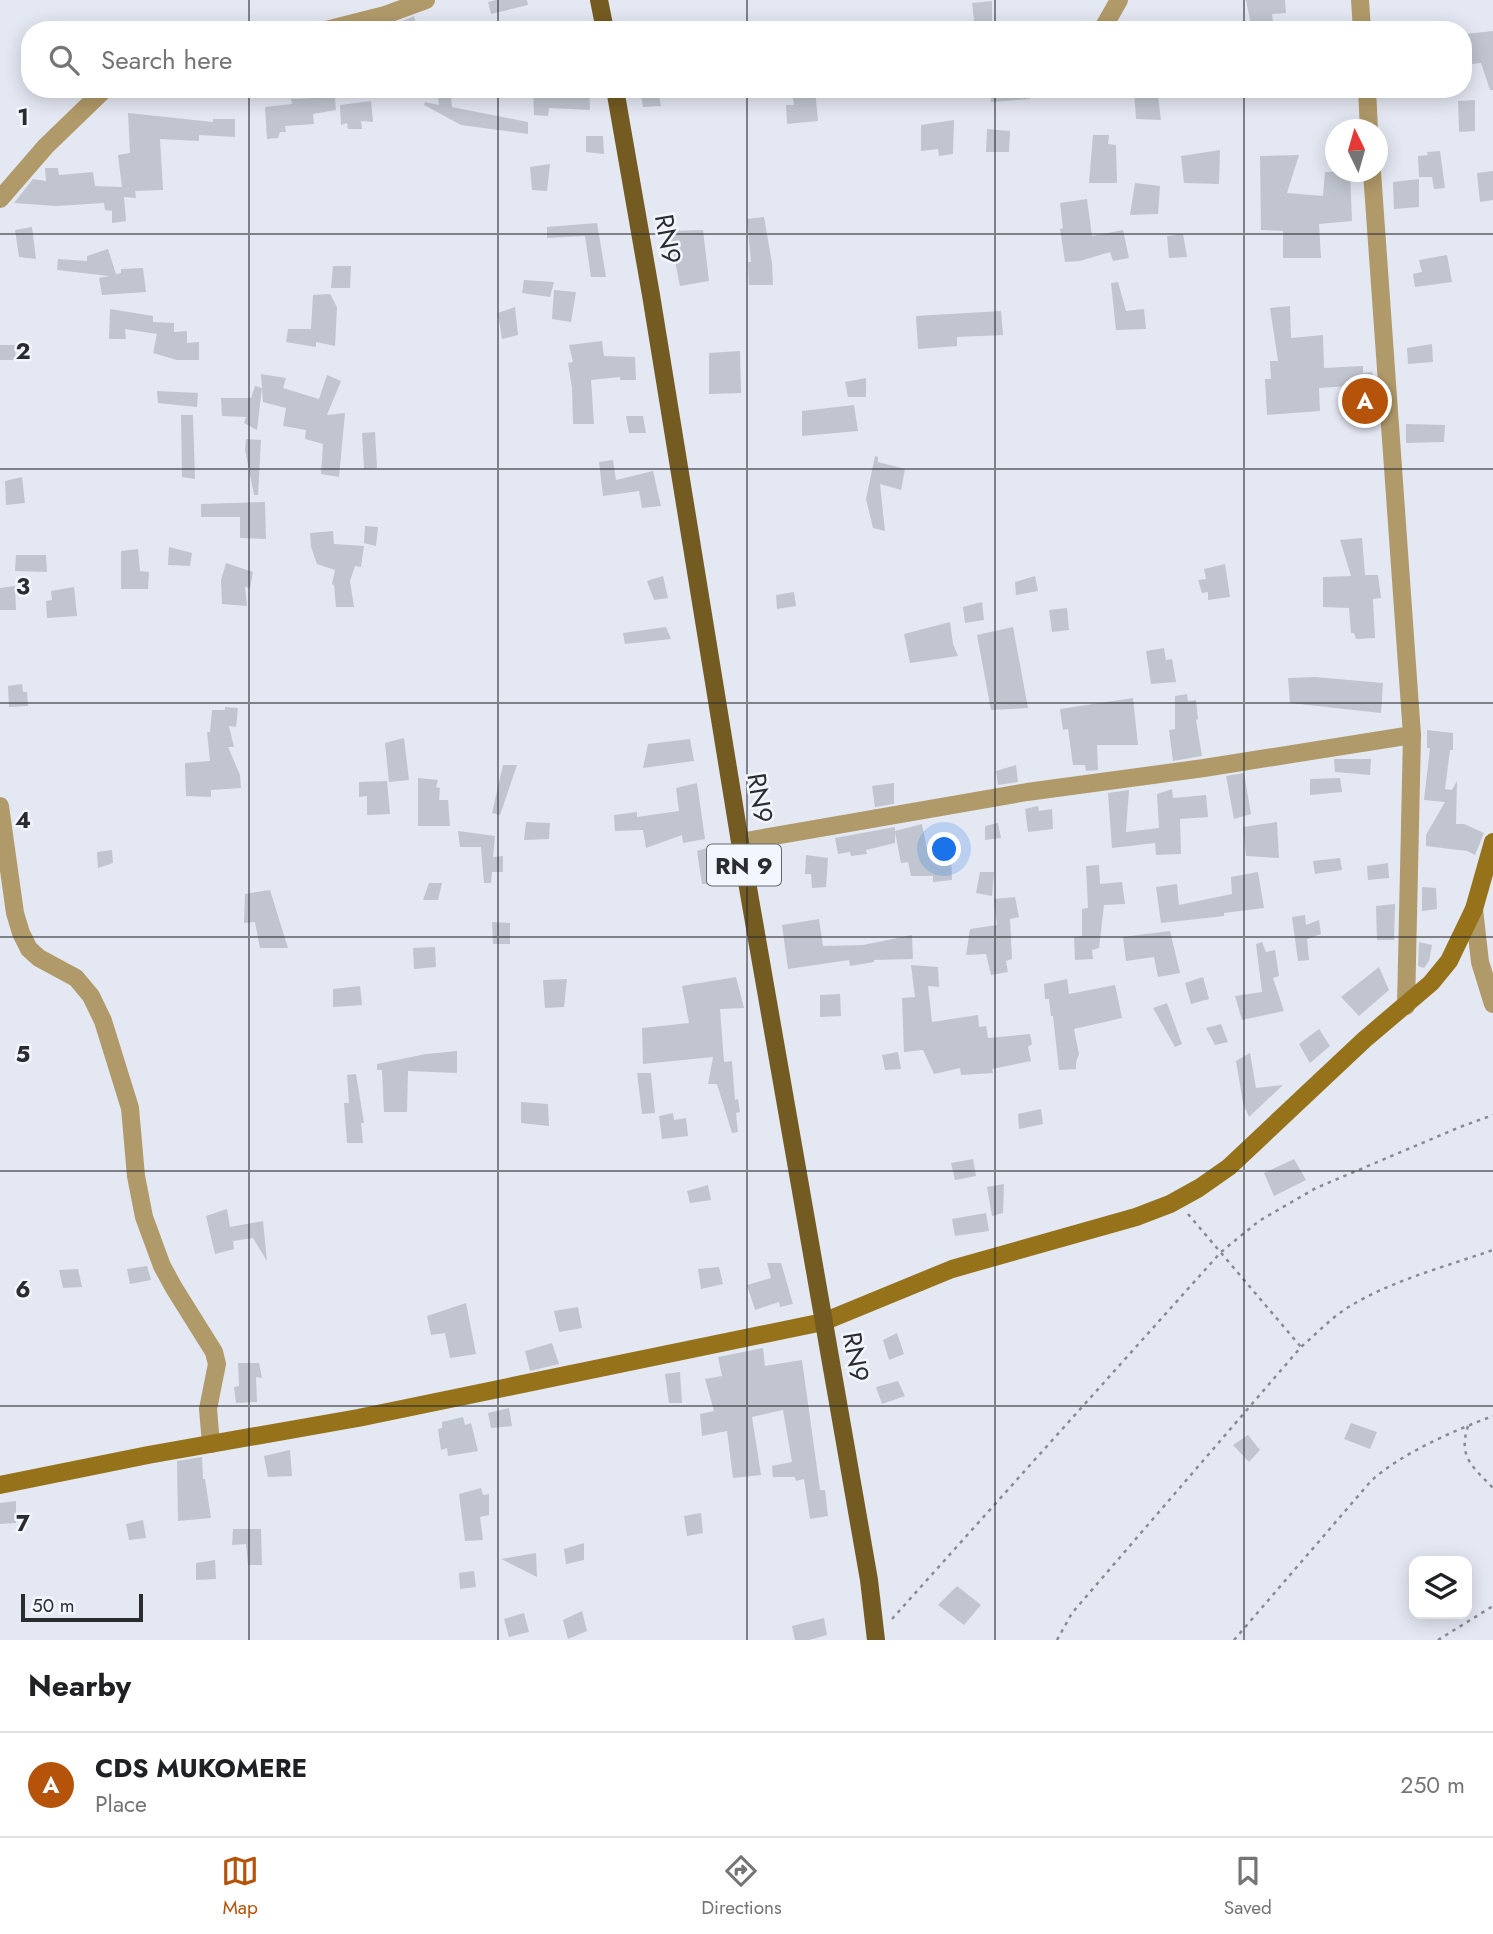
<!DOCTYPE html>
<style>
body{margin:0;font-family:Jost,sans-serif;background:#f6f6f6;color:#202124}
.controls{position:absolute;right:21px;bottom:21px;display:grid;overflow:hidden;border-radius:14px;box-shadow:0 4px 18px #0003}
.controls button{width:63px;height:63px;display:grid;place-items:center;padding:0;border:0;border-bottom:2px solid #e0e0e0;background:#fff;color:#202124;font:35px sans-serif}
.compass{position:absolute;left:1325px;top:119px;width:63px;height:63px;border-radius:50%;background:#fff;box-shadow:0 4px 18px #0003;rotate:355deg}
.scale{position:absolute;left:21px;bottom:18px;width:122px;box-sizing:border-box;padding-left:7px;border:4px solid #2a2c2f;border-top:0;font-size:19px;line-height:24px;white-space:nowrap;color:#2a2c2f;-webkit-text-stroke:5px #f2f6fe;paint-order:stroke}
.you{position:absolute;left:945px;top:850px;width:24px;height:24px;margin:-18px;border:5px solid #fff;border-radius:50%;background:#1a73e8;box-shadow:0 0 0 10px #1a73e833}
.badge{display:grid;place-items:center;width:46px;height:46px;border-radius:50%;background:#b45309;color:#fff;font-size:23px;font-weight:700}
.pin{position:absolute;translate:-50% -50%;border:4px solid #fff;box-shadow:0 2px 7px #0006}
.list{margin:0;padding:0;list-style:none}
h2{display:flex;justify-content:space-between;align-items:center;height:91px;margin:0;padding:0 28px;font-size:30px}
h2 small{font-size:23px;font-weight:400;color:#757577}
.list li{display:grid;grid-template-columns:46px 1fr auto;gap:21px;align-items:center;box-sizing:border-box;height:105px;padding:0 28px;border-top:2px solid #e0e0e0}
.list b{display:block;font-size:26px;white-space:nowrap}
.list p{margin:0;font-size:23px;white-space:nowrap;color:#757577}
.list em{font-size:23px;font-style:normal;color:#757577}
.icon{flex:none;width:38px;height:38px;fill:none;stroke:currentColor;stroke-width:2;stroke-linecap:round;stroke-linejoin:round}
.map{position:relative;flex:none;width:1493px;height:1640px;overflow:hidden}
.search{position:absolute;background:#fff;box-shadow:0 4px 18px #0003;left:21px;right:21px;top:21px;height:77px;display:flex;align-items:center;gap:18px;box-sizing:border-box;padding:0 24px;border-radius:28px;color:#757577;font-size:26px}
.sheet{height:196px;background:#fff}
nav{display:flex;justify-content:space-around;align-items:center;box-sizing:border-box;height:98px;border-top:2px solid #e0e0e0;background:#fff;font-size:19px;color:#757577}
nav a{display:grid;justify-items:center;gap:4px}
nav .on{color:#b45309}
.map>svg:first-child{display:block}
.building{fill:#c0c5cf}
.lines{fill:none;stroke-linecap:round;stroke-linejoin:round}
.path{stroke:#888b92;stroke-width:2.5;stroke-dasharray:3.5 5;stroke-linecap:butt}
.street{stroke:#b19a69;stroke-width:18}
.secondary{stroke:#96731a;stroke-width:18}
.primary{stroke:#745b21;stroke-width:18}
.grid{fill:none;stroke:#2a2c2f;stroke-width:2;stroke-opacity:0.55}
.labels{text-anchor:middle;dominant-baseline:central;stroke-width:5;stroke-linejoin:round;paint-order:stroke}
.shield{fill:#f2f6fe;stroke:#66696d;stroke-width:2}
.shield-label{font-size:24px;font-weight:bold;fill:#2a2c2f}
.street-label{font-size:26px;fill:#2a2c2f;stroke:#f2f6fe}
.grid-label{font-size:23px;text-anchor:middle;font-weight:bold;fill:#2a2c2f;stroke:#f2f6fe;stroke-width:5;stroke-linejoin:round;paint-order:stroke}
</style>
<div class="map">
<svg width="1493" height="1640" viewBox="0 0 1493 1640">
<rect width="100%" height="100%" fill="#e4e8f3"/>
<!-- building -->
<path class="building" d="M496,0H527L528,5L491,14L488,2Z
M1246,0H1285L1286,13L1272,14L1274,30H1252Z
M992,1V27L975,28L972,3Z
M414,16L417,30H403L400,22Z
M1493,31V90H1490L1481,63L1472,64L1465,34Z
M315,89H334L336,110L313,114L314,124L285,126L286,132H280L278,138L267,139L265,107L292,104L291,99L315,98Z
M437,89H450L452,107L528,122V134L461,125L424,105L425,102L439,105Z
M533,89H589L590,110L549,108L548,116L534,115Z
M640,89H658L661,106L643,107Z
M815,89L818,121L787,124L786,105H794L792,92Z
M990,89H1029L1030,99L991,102Z
M1134,89H1157L1161,120L1136,119Z
M1475,100V131L1459,132L1458,101Z
M371,101L373,122L361,121L362,129H348L347,123L341,125L340,105Z
M128,113L213,122V119H235V137L199,135V141L160,139L163,190L135,191L136,198L124,197L126,221L112,223V211L105,210L104,203L56,206L14,203L33,179L46,181L45,168H58L59,175L93,172L95,186L122,187L118,155L130,153Z
M954,120L953,154L939,156L938,149L921,151V125Z
M987,129L1010,131L1009,152H986Z
M1093,135H1109L1108,144L1116,145L1117,183H1089Z
M586,136H603L604,154L586,152Z
M1220,150L1219,184L1184,183L1181,156Z
M1440,151L1445,188L1434,189L1432,177H1419L1418,156L1428,155L1427,152Z
M1299,155L1287,193L1323,196L1325,172H1350L1352,221L1319,224L1321,258H1283V231L1261,230L1260,156Z
M550,164L547,191L532,190L530,167Z
M1493,171V200L1480,202L1477,173Z
M1419,179V207L1394,209L1393,182Z
M1135,183L1160,186L1158,214L1130,215Z
M1087,199L1092,236L1123,230L1129,258L1113,261L1110,252L1080,261L1065,262L1060,229L1063,228L1060,203Z
M764,217L772,263L773,285H749L748,262H751L747,219Z
M597,223L606,277H591L585,236L547,238V227Z
M32,227L36,259L19,257L15,230Z
M703,230L709,281L680,286L669,231Z
M1183,234L1187,257L1169,258L1167,236Z
M108,249L116,274L121,273V269L143,268L146,292L102,295L99,278L109,276L57,270L58,259L87,261V256Z
M1447,255L1452,282L1415,287L1413,274L1422,272L1419,260Z
M333,266H351L350,288H331Z
M524,280L554,282L550,297L522,293Z
M1118,282L1126,311L1144,309L1146,329L1116,330L1111,283Z
M554,290L576,292L571,322L552,319Z
M330,294L337,307L335,346L316,342V347L286,342L288,329H311L313,295Z
M1290,306L1291,338L1323,335L1324,368L1363,366V373L1372,372L1378,413L1354,415L1351,386L1319,388L1320,411L1267,415L1265,379H1271L1270,361H1278L1270,308Z
M515,307L518,335L502,339L498,313Z
M110,309L153,316V322L174,323V332L187,331V343L199,342V360H177L153,353L157,334L125,329L126,339H109Z
M1001,311L1003,335L957,337V346L918,349L916,316Z
M602,341L604,356L635,357L636,380H620V377L591,380L594,424H573L572,388L568,363L573,362L569,345Z
M1432,344L1433,362L1408,364L1407,348Z
M0,345H15L16,360H0Z
M740,351L741,393L709,394V353Z
M261,374L286,378L283,388L319,399L327,375L341,381L327,415L345,413L339,477L321,474L323,444L305,439L306,430L283,426L286,408L263,402L262,388L257,430L244,423L246,417L222,416L221,398H251L255,386L262,388Z
M866,378V397H848L845,382Z
M157,391L198,393L197,407L158,403Z
M854,405L858,431L802,436V411Z
M181,415H193L195,479L182,477Z
M626,416H643L646,433H629Z
M1406,424L1445,425L1444,442L1406,443Z
M375,432L377,468L364,469L362,433Z
M246,439L261,440L258,495H254L245,450Z
M875,456L878,457V462L905,469L901,490L880,484L885,531L873,528L866,499Z
M613,460L616,480L653,471L661,506L642,508L639,491L603,496L599,462Z
M22,477L25,503L6,505L5,481Z
M265,502L266,539L240,538V517H201V504Z
M365,526L378,527L376,546L364,543Z
M333,531L334,544L364,546L361,567L355,566L350,581L354,607H336L334,585L332,584L335,570L317,564L311,547L310,533Z
M1362,538L1365,575H1378L1381,598L1373,599L1375,638L1356,639L1354,633H1351L1349,608L1323,607V577L1351,576L1340,540Z
M169,547L192,553L190,566L168,565Z
M138,549L140,571L149,572L148,589H121V551Z
M16,555H46L47,572L15,571Z
M226,563L253,572L250,588L245,587L247,606L222,604L221,580Z
M1225,564L1230,597L1208,600V592L1202,593L1198,580L1206,579L1204,569Z
M663,576L668,598L654,600L647,581Z
M1035,576L1038,591L1016,595L1015,582Z
M15,586L16,610H0V588Z
M74,587L77,616L47,618L46,601L52,600L51,591Z
M794,592L796,606L777,609L776,595Z
M982,602L984,620L965,623L963,607Z
M1067,608L1069,630L1052,632L1049,610Z
M950,622L953,644L958,656L910,663L904,634Z
M666,627L671,639L625,644L623,633Z
M1013,627L1028,708L991,710L977,635Z
M1164,648L1166,660L1172,659L1176,682L1151,684L1146,651Z
M1315,677L1383,683L1381,713L1290,703L1288,678Z
M22,684L23,692H27L28,706L9,707L8,686Z
M1187,694L1188,701L1196,700L1198,719L1196,720L1202,756L1173,761L1169,730L1175,729V696Z
M1133,698L1138,745H1097L1098,770L1086,771L1085,765H1073L1068,729L1063,730L1060,709Z
M225,707L238,708L236,727L229,726L234,747H228L240,775L241,788L211,790V797L186,796L185,763L210,761L207,732H210L212,710H225Z
M1427,730L1453,733V750H1450L1445,789L1452,790L1457,781L1456,824H1464L1484,833L1475,855L1467,851L1426,846V835L1445,802L1424,800L1430,748H1427Z
M404,738L409,780L389,782L385,743Z
M690,739L694,761L643,768L648,744Z
M1334,759H1371L1370,775L1335,772Z
M503,765H517L500,815L492,813Z
M1016,765L1018,782L998,785L996,771Z
M1244,773L1251,814L1234,819L1226,776Z
M418,778L438,780L436,787L440,788L439,800H448L450,826H418Z
M1340,778L1342,792L1310,795V779Z
M387,781L390,814L367,815V796L359,797V782Z
M697,783L705,839L683,843L682,835L646,848L643,830L615,831L614,815L637,812V817L679,811L676,788Z
M894,783V804L875,807L872,786Z
M1172,789L1173,798L1206,795L1208,817L1180,819L1181,854L1156,855L1155,843L1112,848L1108,793L1129,790L1126,832L1159,828L1157,794Z
M1038,806L1039,811L1052,809L1053,829L1028,832L1025,809Z
M526,822L550,823L549,839L524,840Z
M1277,822L1279,858L1246,856L1243,827Z
M998,823L1001,838L985,840V826Z
M922,824L928,854L951,852L952,880L933,882V876H911L908,862L901,863L895,832V843L866,850L867,854L851,856L850,852L838,854L835,838L895,827V831Z
M458,831L495,836L493,857L503,856V872H492L491,883H484L481,847H460Z
M710,847L715,884H702L697,851Z
M112,850L113,863L98,868L97,852Z
M806,855L828,858L826,887L812,888L811,874H805Z
M1340,858L1342,870L1315,874L1313,861Z
M1388,863L1389,878L1368,880L1367,866Z
M1099,865L1100,884L1122,882L1125,904L1104,905L1099,948L1092,950L1093,959L1075,960L1074,937L1082,936V909L1088,908L1086,866Z
M980,872H994L992,896L976,893Z
M1258,872L1264,908L1224,913V916L1161,923L1156,887L1177,884L1179,905L1232,894L1231,877Z
M429,883H442L438,900H423Z
M1422,887L1436,888L1437,909L1422,911Z
M270,890L288,948H260L255,922L244,923L245,894Z
M1015,897L1019,917L1010,919L1012,959L1006,961L1008,972L991,975L986,954L966,955L970,929L997,925L994,899Z
M1395,904L1394,940H1377L1376,906Z
M1305,915L1306,925L1319,920L1321,934L1307,939L1309,960L1298,961L1292,917Z
M819,919L823,946L863,945L912,935L913,959L874,960V962L850,966L849,960L788,969L782,925Z
M492,922L510,923V944H493Z
M1170,931L1180,973L1158,977L1154,957L1126,961L1123,937Z
M1262,942L1266,952L1275,950L1279,976L1273,978L1284,1011L1242,1020L1235,996L1262,992L1256,944Z
M1419,942L1432,945L1429,961L1424,968L1418,966Z
M435,947L436,967L414,969L413,948Z
M911,965L938,967L939,987L928,986L932,1022L978,1015L979,1027L986,1026L988,1038L1030,1034L1032,1044L1028,1047L1031,1061L992,1069L993,1073L961,1075L960,1068L934,1074L923,1050L904,1052L902,998L915,997Z
M1379,967L1389,990L1359,1016L1341,997Z
M736,977L744,1008L720,1009L724,1062L732,1061L735,1100L738,1099L740,1112L736,1113L738,1132L732,1133L717,1084H708L713,1057L643,1064L642,1028L689,1023L682,986Z
M1203,977L1209,999L1191,1004L1185,983Z
M567,979L564,1007L545,1008L543,980Z
M1067,979L1069,994L1115,985L1122,1018L1074,1029L1079,1054L1076,1062V1069L1059,1070L1053,1016H1051L1049,999H1045L1044,984Z
M360,986L362,1005L333,1007V989Z
M840,994L841,1016L820,1017V995Z
M1167,1003L1182,1044L1175,1047L1153,1008Z
M1221,1024L1228,1042L1215,1045L1206,1028Z
M1319,1029L1330,1046L1310,1063L1299,1044Z
M457,1051V1073L408,1071L407,1112H384L382,1070H377V1064L426,1054Z
M898,1052L901,1069L885,1070L882,1055Z
M1250,1053L1256,1088L1283,1085L1249,1117L1243,1103L1236,1061Z
M637,1073H651L655,1113L642,1114Z
M356,1074L364,1123H361L363,1143H347L344,1103H349L347,1075Z
M521,1102L548,1104L549,1126L521,1123Z
M1041,1109L1043,1124L1019,1129L1018,1114Z
M673,1113L674,1120L686,1118L688,1136L662,1139L659,1116Z
M973,1159L976,1176L955,1180L951,1163Z
M1294,1159L1306,1180L1274,1196L1264,1173Z
M1004,1184L1003,1213L992,1216L987,1187Z
M708,1185L711,1200L690,1203L687,1191Z
M227,1209L230,1227L263,1221L267,1261L253,1238L233,1241L234,1249L215,1254L206,1216Z
M986,1213L989,1231L955,1236L952,1219Z
M767,1263H781L793,1304L780,1307L779,1302L755,1310L747,1285L771,1278Z
M147,1266L151,1280L130,1284L127,1269Z
M719,1267L723,1284L701,1289L698,1269Z
M78,1269L82,1287L63,1288L59,1270Z
M466,1303L476,1354L450,1358L445,1333L431,1335L427,1316Z
M578,1307L582,1328L559,1332L554,1311Z
M897,1333L904,1354L889,1360L883,1340Z
M552,1343L559,1364L530,1371L525,1351Z
M763,1348L765,1366L802,1360L820,1490H825L828,1516L810,1519L804,1479L796,1481L795,1477H773L772,1466L792,1462L783,1410L752,1417L761,1475L733,1478L727,1431L702,1436L700,1414L714,1411L705,1379L722,1376L718,1357Z
M238,1363H259L262,1378L256,1377L257,1402L236,1403L234,1387L239,1386Z
M680,1372L682,1403H669L665,1374Z
M898,1381L905,1396L882,1404L876,1387Z
M509,1408L512,1426L491,1428L488,1413Z
M463,1417L465,1425L471,1423L478,1451L448,1456L447,1448L441,1450L438,1429L442,1428V1422Z
M1351,1423L1377,1432L1370,1449L1344,1439Z
M1248,1435L1260,1450L1249,1462L1233,1445Z
M290,1450L292,1476L268,1477L264,1456Z
M202,1457L203,1479H205L211,1518L178,1521L177,1461Z
M481,1488L483,1495L489,1494V1515L480,1517L483,1540L465,1541L459,1494Z
M16,1501V1523L0,1524V1503Z
M701,1513L703,1533L687,1536L684,1516Z
M143,1520L146,1538L129,1540L126,1524Z
M233,1529H261L262,1565H248L246,1544L232,1545Z
M584,1543V1560L566,1564L564,1549Z
M536,1553L537,1577L501,1559Z
M215,1560L216,1579L196,1580V1563Z
M474,1571L476,1587L460,1589L459,1573Z
M957,1586L981,1605L964,1625L938,1605Z
M582,1611L587,1631L568,1639L563,1620Z
M524,1613L529,1632L509,1637L504,1619Z
M824,1618L827,1635L809,1640H795L792,1626Z"/>
<g class="lines">
<!-- path -->
<path class="path" d="M1188,1214L1301,1347
M1468,1426C1458,1457 1472,1466 1493,1488
M892,1619L1221,1252L1259,1221L1316,1188L1460,1127L1493,1115
M1057,1640L1072,1613L1301,1347C1316,1334 1330,1319 1347,1308C1390,1281 1444,1267 1493,1250
M1234,1640L1371,1481C1400,1454 1455,1430 1493,1416
M1438,1640L1493,1606"/>
<!-- street -->
<path class="street" d="M1360,0L1362,30
M326,30L385,15L426,0
M1102,30L1119,0
M1367,89L1369,130
M1372,172L1412,735L1406,1006
M0,199L46,146L105,89
M0,806L15,913L21,933L29,949L39,958L76,978L91,996L103,1021L130,1108L136,1176L144,1217L162,1266L174,1288L214,1352L217,1364L208,1409L211,1444
M740,842L1027,792L1204,768L1412,735
M1474,909L1480,962L1493,1004"/>
<!-- secondary -->
<path class="secondary" d="M0,1485L148,1455L358,1418L823,1322L952,1269L1136,1217L1170,1204L1199,1188L1229,1167L1364,1040L1431,983L1449,961L1474,909L1493,842"/>
<!-- primary -->
<path class="primary" d="M599,0L605,30
M615,89L651,295L740,842L869,1580L876,1640"/>
</g>
<!-- grid -->
<path class="grid" d="M249,0V30M498,0V30M747,0V30M995,0V30M1244,0V30M249,89V1640M498,89V1640M747,89V1640M995,89V1640M1244,89V1640M0,234H1493M0,469H1493M0,703H1493M0,937H1493M0,1171H1493M0,1406H1493"/>
<g class="labels">
<!-- shield labels -->
<rect class="shield" x="707" y="844.5" width="74" height="41" rx="5"/>
<g class="shield-label">
<text x="744" y="865">RN 9</text>
</g>
<!-- street labels -->
<g class="street-label">
<text transform="translate(668 239) rotate(80)">RN9</text>
<text transform="translate(760 798) rotate(81)">RN9</text>
<text transform="translate(856 1357) rotate(80)">RN9</text>
</g>
</g>
<g class="grid-label">
<text x="23" y="125">1</text>
<text x="23" y="359">2</text>
<text x="23" y="594">3</text>
<text x="23" y="828">4</text>
<text x="23" y="1062">5</text>
<text x="23" y="1297">6</text>
<text x="23" y="1531">7</text>
</g>
</svg>
<div class="controls">
<button><svg class="icon" aria-label="layers" viewBox="0 0 24 24"><path d="M12 4l9 5-9 5-9-5zM3 14l9 5 9-5"/></svg></button>
</div>
<svg class="compass" viewBox="-18 -18 36 36"><path d="M0-13l5 13h-10z" fill="#e53935"/><path d="M0 13l5-13h-10z" fill="#757577"/></svg>
<div class="scale">50 m</div>
<div class="you"></div>
<div class="pin badge" style="left:1365px;top:401px">A</div>
<div class="search"><svg class="icon" aria-label="search" viewBox="0 0 24 24"><circle cx="10" cy="10" r="6"/><path d="M15 15l6 6"/></svg>Search here</div>
</div>
<section class="sheet">
<h2>Nearby<small></small></h2>
<ul class="list">
<li><span class="badge">A</span><div><b>CDS MUKOMERE</b><p>Place</p></div><em>250 m</em></li>
</ul>
</section>
<nav>
<a class="on"><svg class="icon" aria-label="map" viewBox="0 0 24 24"><path d="M3 6l6-2 6 2 6-2v14l-6 2-6-2-6 2zM9 4v14M15 6v14"/></svg>Map</a>
<a><svg class="icon" aria-label="directions" viewBox="0 0 24 24"><path d="M12 3l9 9-9 9-9-9zM9 14v-3h6M13 9l2 2-2 2"/></svg>Directions</a>
<a><svg class="icon" aria-label="saved" viewBox="0 0 24 24"><path d="M7 4h10v16l-5-4-5 4z"/></svg>Saved</a>
</nav>
